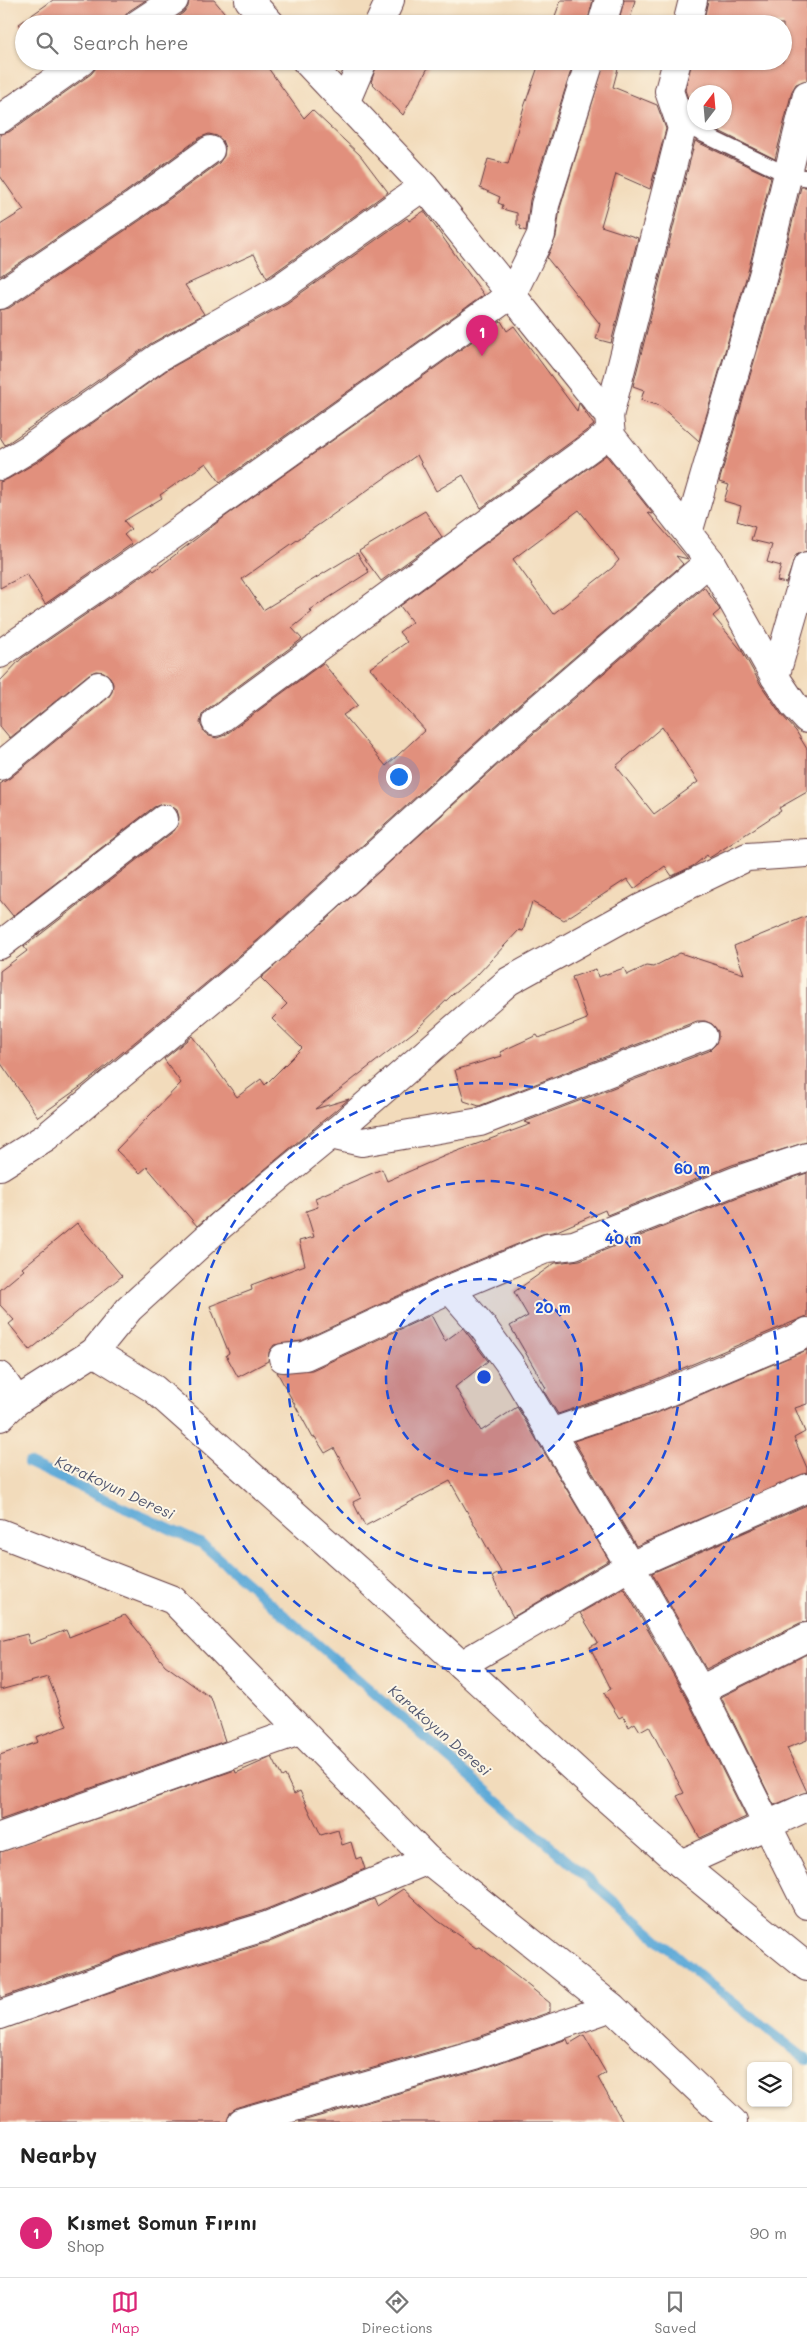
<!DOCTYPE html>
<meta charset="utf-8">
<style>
body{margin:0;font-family:Mali,sans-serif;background:#f2f2f2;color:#222}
.controls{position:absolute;right:15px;bottom:15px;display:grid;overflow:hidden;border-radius:8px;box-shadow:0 1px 4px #0004}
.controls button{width:45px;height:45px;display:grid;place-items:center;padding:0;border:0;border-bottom:1px solid #e0e0e0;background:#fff;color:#222;font:25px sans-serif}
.compass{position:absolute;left:687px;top:85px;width:45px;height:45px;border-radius:50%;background:#fff;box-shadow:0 1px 4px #0004;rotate:16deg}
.you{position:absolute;left:398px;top:776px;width:18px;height:18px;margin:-12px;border:4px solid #fff;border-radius:50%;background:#1a73e8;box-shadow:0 0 0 8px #1a73e833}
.badge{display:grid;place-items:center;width:32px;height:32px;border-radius:50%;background:#db2777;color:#fff;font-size:16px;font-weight:700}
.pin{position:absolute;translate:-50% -41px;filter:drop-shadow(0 1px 2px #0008)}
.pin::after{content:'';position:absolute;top:26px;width:18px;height:15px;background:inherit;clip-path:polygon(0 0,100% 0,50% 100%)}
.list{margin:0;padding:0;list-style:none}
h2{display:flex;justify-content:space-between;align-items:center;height:65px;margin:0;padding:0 20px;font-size:21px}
h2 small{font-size:16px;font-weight:400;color:#767676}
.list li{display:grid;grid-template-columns:32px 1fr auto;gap:15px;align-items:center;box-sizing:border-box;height:90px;padding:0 20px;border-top:1px solid #e0e0e0}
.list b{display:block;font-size:19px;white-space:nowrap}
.list p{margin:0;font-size:16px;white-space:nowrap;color:#767676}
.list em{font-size:16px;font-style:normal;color:#767676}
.icon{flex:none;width:28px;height:28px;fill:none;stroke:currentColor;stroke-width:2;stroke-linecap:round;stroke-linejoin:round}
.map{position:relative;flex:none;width:807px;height:2122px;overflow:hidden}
.search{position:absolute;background:#fff;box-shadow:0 1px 4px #0004;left:15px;right:15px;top:15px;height:55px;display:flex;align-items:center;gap:12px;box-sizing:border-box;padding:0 18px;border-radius:28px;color:#767676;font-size:19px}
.sheet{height:155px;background:#fff}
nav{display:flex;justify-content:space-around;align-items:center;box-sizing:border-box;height:70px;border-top:1px solid #e0e0e0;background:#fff;font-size:14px;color:#767676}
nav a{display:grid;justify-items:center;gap:2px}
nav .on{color:#db2777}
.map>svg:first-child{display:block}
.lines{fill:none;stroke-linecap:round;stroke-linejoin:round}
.stream{stroke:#5faad8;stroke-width:10}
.building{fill:#e1907d;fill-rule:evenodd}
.lane-casing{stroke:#633b41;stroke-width:18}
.street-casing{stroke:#633b41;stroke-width:30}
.secondary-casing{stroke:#633b41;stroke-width:30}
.lane{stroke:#fff;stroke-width:15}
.street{stroke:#fff;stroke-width:28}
.secondary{stroke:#fff;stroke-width:28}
.ring{fill:none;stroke:#1d4ed8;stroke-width:2.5;stroke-dasharray:9 6}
.labels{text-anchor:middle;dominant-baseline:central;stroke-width:4;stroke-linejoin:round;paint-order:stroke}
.water-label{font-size:15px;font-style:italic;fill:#525770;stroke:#fcf5e5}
.centre{fill:#1d4ed8;stroke:#fcf5e5;stroke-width:2.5}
.ring-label{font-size:15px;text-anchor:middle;font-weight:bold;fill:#1d4ed8;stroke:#fcf5e5;stroke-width:4;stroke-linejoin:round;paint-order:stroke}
</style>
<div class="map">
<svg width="807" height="2122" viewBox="0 0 807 2122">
<rect width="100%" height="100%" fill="#fcf5e5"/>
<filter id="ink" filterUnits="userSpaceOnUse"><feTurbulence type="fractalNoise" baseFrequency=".02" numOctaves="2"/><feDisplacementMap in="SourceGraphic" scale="10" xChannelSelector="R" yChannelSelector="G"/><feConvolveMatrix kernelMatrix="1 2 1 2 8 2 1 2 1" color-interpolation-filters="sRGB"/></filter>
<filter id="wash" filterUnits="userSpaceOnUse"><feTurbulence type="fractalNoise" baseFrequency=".0096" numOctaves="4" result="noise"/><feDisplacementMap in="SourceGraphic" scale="20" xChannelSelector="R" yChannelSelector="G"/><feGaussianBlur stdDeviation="1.12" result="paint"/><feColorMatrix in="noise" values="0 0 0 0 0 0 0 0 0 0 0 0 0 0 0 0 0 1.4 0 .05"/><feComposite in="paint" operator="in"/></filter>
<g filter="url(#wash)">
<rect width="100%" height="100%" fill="#f2dbbb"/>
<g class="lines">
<!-- stream -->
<path class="stream" d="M28,1463L202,1544L707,1982L807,2060"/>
</g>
<g id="blocks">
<!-- building -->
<path class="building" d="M53,0H146L129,11L124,17L123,24H24V30L19,24Z
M189,0H214L234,24H167L183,13L188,7Z
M561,0H593L587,24H552Z
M624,0H635L629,24H618Z
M708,0H807V80L796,84L792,91L775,159L701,122H724V92H694V116L685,90L692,61H783V24H703Z
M97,61H263L304,118L312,110L360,155L388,192L267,278L254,254L185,285L204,314L150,344L5,445L0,437V310L9,308L142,219L219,163L224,156L225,148L222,140L217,136L209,134L201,137L124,193L0,276V225L24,210L0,176V134L9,132L91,74L96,68Z
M378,61H425L430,64L403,115L371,82Z
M540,61H574L530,200L526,231L520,229L521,226L517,225V213L502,209L503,205L498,203L500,197L480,188L488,159L508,164L523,110Z
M605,61H620L613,87L657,105L666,129L650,189L616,174L601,226L638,238L611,343L596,339L600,324L547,258L556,237L560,208Z
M695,141L771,177L749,268L699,441L660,406L641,400L644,390L633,386Z
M801,187H807V551L796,555L786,583L777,581L781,566L767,562L772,545L751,540L755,527L737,521L741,506L724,501L729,485L719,482L779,276Z
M424,211L484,295L220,482L206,463L160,495L162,498L124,521L131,529L124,535L132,544L45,604L27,574L0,588V482L8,479L39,461L167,370L287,303L407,218L409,221Z
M501,321L507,331L514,326L577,411L579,403L594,425L481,508L463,475L436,491L417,455L242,579L263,610L357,553L369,572L310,610L312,612L292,628L302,639L206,710L202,715L200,723L204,732L209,736L217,738L225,735L323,663L358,705L343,715L386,766L425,730L370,668L407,642L399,632L412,622L400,606L606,455L653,514L648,513L688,559L676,556L683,564L492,728L258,940L83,1085L38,1117L0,1062V971L27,951L24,947L174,831L178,825L179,817L177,810L170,805L162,804L154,807L13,916L0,900V784L10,778L108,698L112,692L113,684L110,677L104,672L96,671L89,674L10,738L0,726V681L22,658L152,569L154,571L223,518ZM579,510L619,560L612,568L553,614L513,559Z
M425,511L442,537L381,581L359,551Z
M704,587L720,610L713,616L742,651L761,685L781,714L796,731L807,749V792L779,808L781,811L714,855L709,858L707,855L693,866L672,876L665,866L634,889L627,879L564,920L532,902L523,931L519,930L478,974L453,994L416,1030L315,1109L349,1099L197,1226L147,1167L140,1173L116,1150L181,1083L164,1059L192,1036L237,1097L261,1079L265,1085L302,1048L272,1019L287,1004L261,978L512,752ZM662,727L698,782L654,814L616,766Z
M807,916V1142L732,1165L607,1215L605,1210L557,1231L542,1234L443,1275L301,1341L274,1345L269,1352L268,1361L238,1377L226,1355L229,1353L210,1306L252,1290L251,1285L305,1265L299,1241L314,1237L306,1211L318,1207L315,1198L382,1169L387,1181L447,1155L531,1124L524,1122L709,1051L715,1045L718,1039V1031L712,1024L705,1021H697L479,1106L464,1101L455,1070L502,1056L500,1052L537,1035L539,1038L587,1019L572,977L596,969L598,977L624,968L627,975L646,966L653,967L680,953L744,974L734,946Z
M807,1173V1316L645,1384L558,1414L543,1390L546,1388L510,1326L528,1316L514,1292L555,1263L580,1260L743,1195Z
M77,1223L122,1276L30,1350L9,1324L14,1320L0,1305V1290L24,1270L22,1268Z
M431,1315L445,1341L463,1328L488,1361L455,1387L481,1431L517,1407L609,1560L513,1617L492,1577L501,1572L450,1481L365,1526L353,1502L361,1498L334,1448L325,1453L315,1437L313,1438L277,1372L312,1370Z
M807,1350V1404L795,1408L805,1432L794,1438L807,1468V1473L636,1546L574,1441L657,1413Z
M807,1505V1622L800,1623L706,1669L652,1573Z
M624,1588L686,1697L746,1817L700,1838L677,1796L684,1793L649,1726L640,1731L635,1723L629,1727L623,1716L619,1718L604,1693L611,1689L590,1647L598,1643L580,1613Z
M125,1615L165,1665L211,1698L225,1741L0,1820V1755L38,1742L36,1737L67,1726L48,1677L0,1690V1641L27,1634L30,1644L66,1630L69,1637Z
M807,1654V1740L787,1748L807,1792L774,1805L721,1697Z
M272,1757L282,1777L285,1775L294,1794L300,1791L321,1835L338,1830L342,1845L351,1842L356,1859L361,1857L365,1869L262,1911L150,1945L0,1998V1852L235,1770L236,1773Z
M403,1889L437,1920L476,1948L480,1947L550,2003V2012L470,2040L238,2107L230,2112L227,2122H0V2030L160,1975L272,1941L374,1899L377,1906Z
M584,2035L606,2073L598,2078L623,2122H299L479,2070L567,2039L569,2044Z"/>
</g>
</g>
<g filter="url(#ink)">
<use href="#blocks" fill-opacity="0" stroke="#633b41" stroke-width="1"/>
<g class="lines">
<!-- lane casing -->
<g class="lane-casing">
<path id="lane" d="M680,123L788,175L807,178"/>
</g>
<!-- street casing -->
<g class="street-casing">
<path id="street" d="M138,24L174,0
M379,24L390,0
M602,24L609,0
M687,24L693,0
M345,103L363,61
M0,119L82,61
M0,295L133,206L210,150
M609,416L682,128L669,91L677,61
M0,466L30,448L159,357L279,289L424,186
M688,533L764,272L807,95
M0,654L159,545L512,294L541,235L545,205L590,61
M775,677L807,566
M216,722L610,433
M0,766L98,686
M0,945L164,819
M331,1135L362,1142L480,1122L703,1036
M0,1166L46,1137L268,952L502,740L710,561
M450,1289L482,1326L509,1363L630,1566L700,1690L807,1905
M94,1352L129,1309L221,1225L343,1125L509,981L643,907L747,857L807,853
M283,1358L305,1356L450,1289L548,1248L574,1245L738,1180L807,1157
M0,1376L17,1401
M550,1433L651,1399L799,1337L807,1332
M461,1665L630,1566L807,1488
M700,1690L807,1637
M0,1837L299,1731
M681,1864L807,1807
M0,2015L155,1960L267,1926L428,1860
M242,2122L475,2055L612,2007"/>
</g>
<!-- secondary casing -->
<g class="secondary-casing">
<path id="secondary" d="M249,0L271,24
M306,61L424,186L609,416L611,436L710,561L775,677L794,705L807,719
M0,1417L17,1401L94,1352L154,1389L363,1575L595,1788L681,1864L807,1967
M0,1533L173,1600L428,1860L612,2007L733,2122"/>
</g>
<!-- lane -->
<use href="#lane" class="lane"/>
<!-- street -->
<use href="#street" class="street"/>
<!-- secondary -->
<use href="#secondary" class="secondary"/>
</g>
</g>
<!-- distance rings -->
<circle cx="484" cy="1377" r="98" fill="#1d4ed8" fill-opacity=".12"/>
<g class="ring">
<circle cx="484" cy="1377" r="98"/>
<circle cx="484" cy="1377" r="196"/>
<circle cx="484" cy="1377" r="294"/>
</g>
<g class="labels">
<!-- water labels -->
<g class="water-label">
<text transform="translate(115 1487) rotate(25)">Karakoyun Deresi</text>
<text transform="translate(440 1730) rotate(41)">Karakoyun Deresi</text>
</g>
</g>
<circle cx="484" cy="1377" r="8" class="centre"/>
<g class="ring-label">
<text x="692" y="1174">60 m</text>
<text x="623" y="1244">40 m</text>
<text x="553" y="1313">20 m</text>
</g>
</svg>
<div class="controls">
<button><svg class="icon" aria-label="layers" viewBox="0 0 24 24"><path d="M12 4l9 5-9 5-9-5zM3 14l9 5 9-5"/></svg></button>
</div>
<svg class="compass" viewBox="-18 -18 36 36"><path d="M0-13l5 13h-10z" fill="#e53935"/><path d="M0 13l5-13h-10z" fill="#767676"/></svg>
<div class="you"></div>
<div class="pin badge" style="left:482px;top:356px">1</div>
<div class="search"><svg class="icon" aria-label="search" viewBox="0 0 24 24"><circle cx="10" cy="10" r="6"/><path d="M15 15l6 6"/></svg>Search here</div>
</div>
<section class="sheet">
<h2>Nearby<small></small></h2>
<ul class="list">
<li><span class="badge">1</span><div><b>Kısmet Somun Fırını</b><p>Shop</p></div><em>90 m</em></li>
</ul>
</section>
<nav>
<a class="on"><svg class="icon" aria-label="map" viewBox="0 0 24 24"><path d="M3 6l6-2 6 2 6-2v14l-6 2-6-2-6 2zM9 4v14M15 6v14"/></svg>Map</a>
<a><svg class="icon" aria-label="directions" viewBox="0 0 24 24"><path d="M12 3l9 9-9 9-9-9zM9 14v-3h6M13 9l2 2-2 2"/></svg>Directions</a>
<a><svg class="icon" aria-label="saved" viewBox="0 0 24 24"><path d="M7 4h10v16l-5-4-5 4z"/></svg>Saved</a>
</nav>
